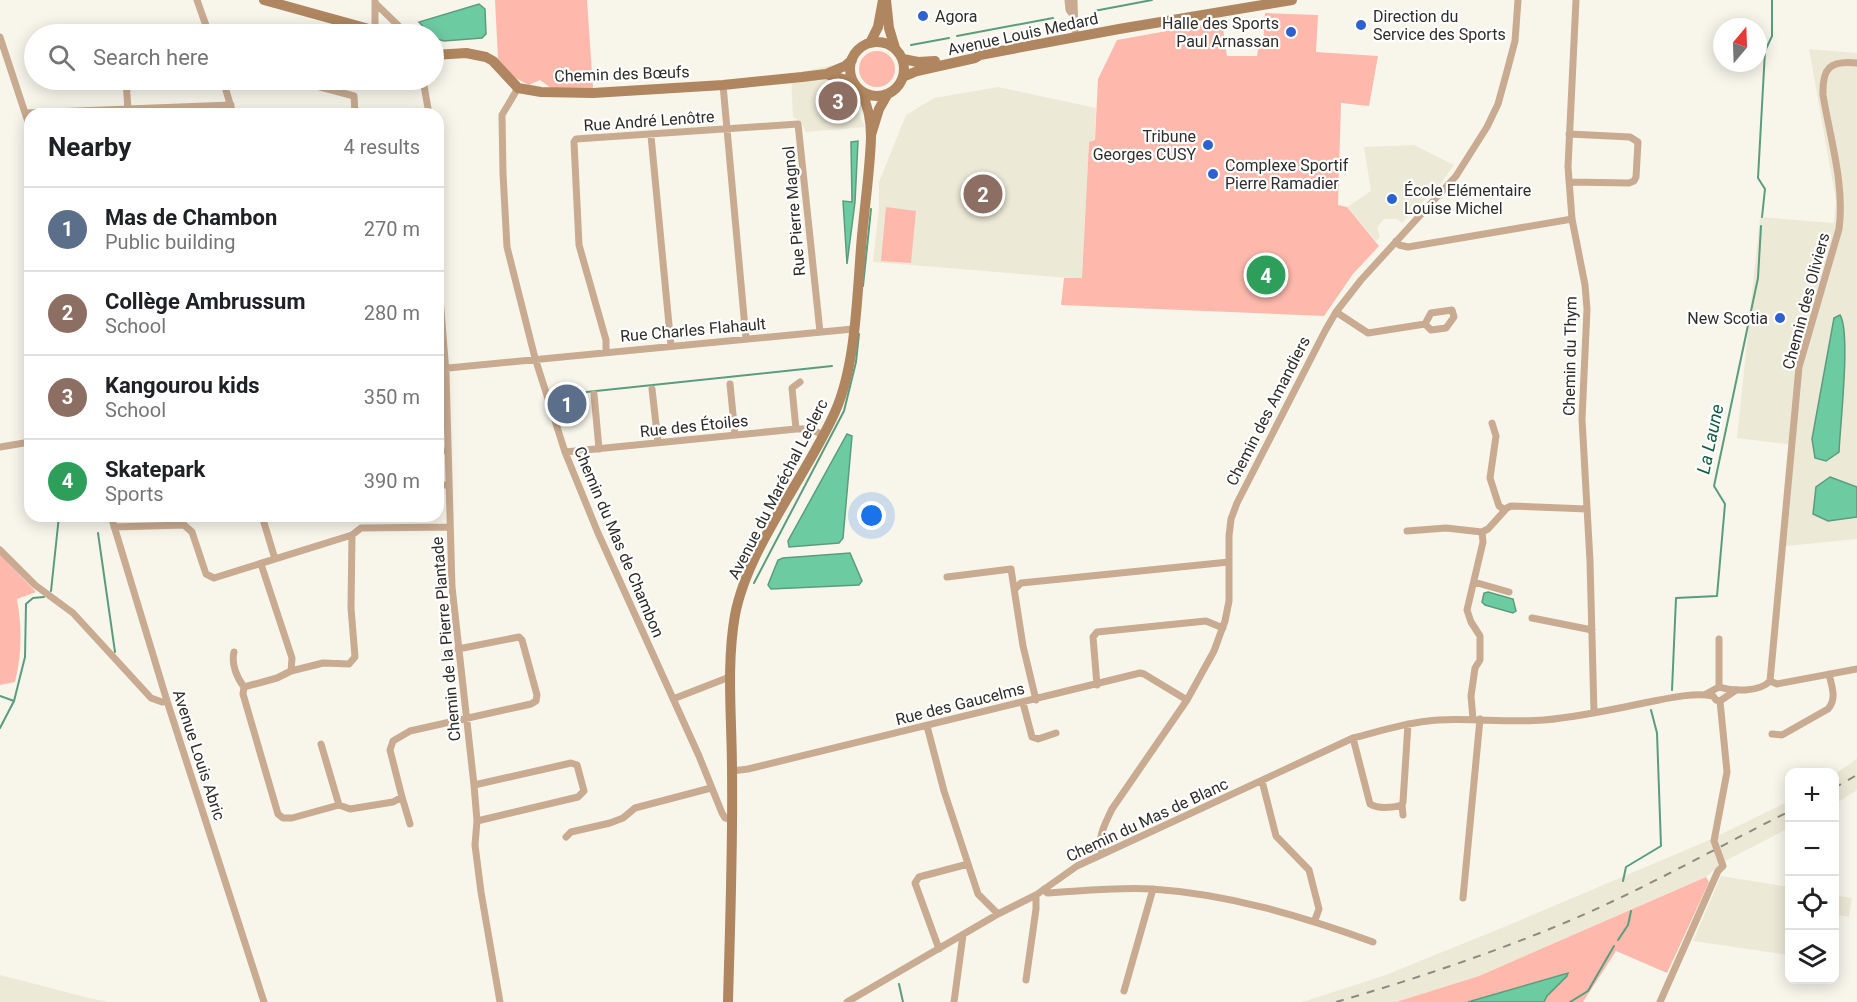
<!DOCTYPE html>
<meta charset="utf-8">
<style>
body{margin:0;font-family:Roboto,sans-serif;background:#f2f2f2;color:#202124}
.controls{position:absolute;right:18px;bottom:18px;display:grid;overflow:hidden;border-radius:12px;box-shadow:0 3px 15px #0003}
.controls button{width:54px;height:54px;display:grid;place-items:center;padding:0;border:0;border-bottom:2px solid #e0e0e0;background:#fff;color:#202124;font:30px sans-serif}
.compass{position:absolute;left:1713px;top:18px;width:54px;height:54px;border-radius:50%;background:#fff;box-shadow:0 3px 15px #0003;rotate:19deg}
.you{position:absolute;left:872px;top:516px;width:21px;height:21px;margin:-15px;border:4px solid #fff;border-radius:50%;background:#1a73e8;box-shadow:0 0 0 9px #1a73e833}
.badge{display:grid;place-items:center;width:39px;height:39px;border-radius:50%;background:#2c61cf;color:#fff;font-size:20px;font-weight:700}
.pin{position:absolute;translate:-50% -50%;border:3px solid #fff;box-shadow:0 2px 6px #0006}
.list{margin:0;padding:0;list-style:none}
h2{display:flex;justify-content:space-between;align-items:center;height:78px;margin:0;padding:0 24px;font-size:26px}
h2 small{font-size:20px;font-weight:400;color:#757577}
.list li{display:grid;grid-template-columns:39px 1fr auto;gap:18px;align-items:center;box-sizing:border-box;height:84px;padding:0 24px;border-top:2px solid #e0e0e0}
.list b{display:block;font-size:22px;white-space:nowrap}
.list p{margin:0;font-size:20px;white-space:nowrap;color:#757577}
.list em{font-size:20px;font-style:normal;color:#757577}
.icon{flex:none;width:33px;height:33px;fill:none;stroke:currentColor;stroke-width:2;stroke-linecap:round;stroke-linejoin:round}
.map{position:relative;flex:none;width:1857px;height:1002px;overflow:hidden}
.search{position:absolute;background:#fff;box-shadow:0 3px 15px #0003;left:24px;top:24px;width:420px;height:66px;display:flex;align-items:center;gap:15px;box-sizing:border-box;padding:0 21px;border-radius:33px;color:#757577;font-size:22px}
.panel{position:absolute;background:#fff;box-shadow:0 3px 15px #0003;left:24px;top:108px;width:420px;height:414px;border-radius:18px}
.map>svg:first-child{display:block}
.built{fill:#ede9d7}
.green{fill:#feb9ac}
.water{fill:#6dcba2;stroke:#5a9c7e;stroke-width:1.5}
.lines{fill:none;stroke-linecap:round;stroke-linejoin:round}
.stream{stroke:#5a9c7e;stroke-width:2}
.street{stroke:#c8ab91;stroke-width:7}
.secondary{stroke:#af865f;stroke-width:10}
.rail{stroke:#8b8a83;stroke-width:2;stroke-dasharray:8 8;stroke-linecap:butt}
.poi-dot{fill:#2c61cf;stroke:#fff;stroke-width:2}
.labels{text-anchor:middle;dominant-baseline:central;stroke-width:4.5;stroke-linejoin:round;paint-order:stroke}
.poi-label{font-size:16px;fill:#2e2d29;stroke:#fff;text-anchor:start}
.street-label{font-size:16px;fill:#2e2d29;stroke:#fff}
.water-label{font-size:18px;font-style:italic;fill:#145d42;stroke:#fff}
</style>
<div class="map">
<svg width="1857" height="1002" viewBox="0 0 1857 1002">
<rect width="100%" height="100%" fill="#f8f6eb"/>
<!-- built -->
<path class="built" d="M1809,49L1857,53V539L1786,546L1795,445L1737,438L1760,217L1834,223L1836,201Z
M838,64L865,127L806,132L801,122L793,117L791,74Z
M998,87L1096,108L1095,140L1089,142L1082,279L873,262L879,207V182L906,115L934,98Z
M1414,145L1454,165L1441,183L1402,223L1397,219H1384L1377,228L1380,237L1376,241L1347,207L1371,191L1364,147Z
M1857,759V790L1835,804V774Z
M1789,801V828L1723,862L1706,877L1479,976L1396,1002H1302L1383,976L1504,927L1707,841Z
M1721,876L1789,887V955L1693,941Z
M1834,895L1852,898L1849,917L1838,915L1836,962Z
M0,975L89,998L109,1002H0Z"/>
<!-- green -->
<path class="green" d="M495,0H587L593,88L552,89L540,80L529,85L513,77L498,59Z
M1265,13L1318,15L1316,52L1378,56L1369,106L1341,103L1338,205L1347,207L1379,246L1353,274L1324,316L1061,305L1064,278H1082L1089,142L1095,140L1098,79L1117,40L1222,21L1227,56H1257L1258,49L1263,48Z
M859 69a18 18 0 1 1 36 0a18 18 0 1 1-36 0Z
M886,207L916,211L911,263L881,261Z
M0,554L36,592L17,599C22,628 22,654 15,682L0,685Z
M1706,877L1709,882L1667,973L1616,951L1583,1002H1396L1479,976Z"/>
<!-- water -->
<path class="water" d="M479,4L485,9L486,34L482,38L444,41L434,38V34H430L419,22Z
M858,141L855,202L847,264L843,201L852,202L851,142Z
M1840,315C1851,332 1840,426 1839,452L1826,461L1815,458L1812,439L1834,318Z
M847,434L852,436L843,538L839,543L789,547L788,541Z
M1830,477L1857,487V517L1828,521L1813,514L1816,487Z
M850,553L862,581L859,585L771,589L768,585L778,560L783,558Z
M1488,592L1513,599L1516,611L1513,613L1485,605L1482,602L1484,593Z
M1568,973L1567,976L1547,996L1544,1002H1468Z"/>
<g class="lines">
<!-- stream -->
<path class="stream" d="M1094,11L1152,0
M957,36L1053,18
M911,45L949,38
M1762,217L1765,189L1758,178L1765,51L1772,36V0
M863,286L871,209
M558,395L832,366
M98,533L115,652
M754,583L844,411L856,362L859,334
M51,591L59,516
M1672,690L1676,598L1717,596L1725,504L1714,486L1758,278L1761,226
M0,696L14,701
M0,728L14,701L25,657L26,604L33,598L44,597
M1623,881L1626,867L1661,846L1657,733L1651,710
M1618,940L1628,925L1631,911
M899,984L903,1002
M1570,1002L1588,991L1614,946"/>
<!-- street -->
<path class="street" d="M197,0L209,34
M1068,0L1069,10L1073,15
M1074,0L1075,32
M1576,0L1568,167L1572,219L1585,285L1587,309L1582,419L1590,561L1594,713
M376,4L407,34
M375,31V0
M0,37L30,128
M126,80L128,110
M223,80L233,114
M294,80L354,96L355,114
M423,80L429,114
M723,85L746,339
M518,88L502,115L503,174L507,247L535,358L565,452L598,533L699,756L722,813L725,818L731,819
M26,113L231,105
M1569,134L1630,137L1638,142L1636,177L1634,181L1629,183L1569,182
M651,136L671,346
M1396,241L1399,245L1408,247L1572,219
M438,272L446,373L452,587L474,785L477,821L475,845L481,892L500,1002
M1336,312L1368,333L1425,324L1431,313L1452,310L1454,317L1446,328L1431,330L1425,324
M606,352V340L579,245L574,142L576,139L798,124L820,332
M438,369L853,329
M730,384L735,435
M652,389L658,442
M594,394L599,449
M1492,423L1496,436L1490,478L1499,506L1505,510
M796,429L792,388L800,382
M0,447L30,442
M438,451H447
M565,452L796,429H809L824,435
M438,485H448
M111,516L167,701L264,1002
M262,516L275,559
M114,527L184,525L192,532L206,574L214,578L352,535
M1407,531L1446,528L1482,532L1488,529L1507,508L1511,506L1587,509
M0,550L35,585L73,613L151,698L162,702L167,701
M261,564L292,658L291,671L277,678L244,687L243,694L278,814L283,818H292L339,805L350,809L393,802L402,797L390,750L393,741L410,731L531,704L536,701L537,695L522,640L519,637L458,649
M947,577L1011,569L1023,646L1036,700
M1474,582L1509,592
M1015,589L1021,583L1229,562
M1532,618L1592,630
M1719,639V687
M234,652C231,664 237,678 244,687
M291,671L323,663L349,664L355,657L351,608L352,535L361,528L450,527
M1770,681L1799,367L1839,229C1845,185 1830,138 1823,95C1822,68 1830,60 1857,63
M1770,681L1777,684L1857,669
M1097,685L1093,637L1097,632L1206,621L1223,628
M1706,694L1719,687C1732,691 1759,693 1770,681
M673,699L727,678H731
M1023,703L1032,737L1038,739L1056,733
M1473,719L1471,696L1475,668L1480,660V636L1471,622L1467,610L1483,542L1482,532
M927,726L944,791L978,894L998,914
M1772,734L1782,735L1828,709C1837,699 1832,687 1829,674
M1353,738L1370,804C1378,809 1392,808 1402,805L1403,802L1408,724
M321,744L339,805
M732,771L748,769L1140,673L1144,674L1187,700
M1262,781L1276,836L1309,870L1319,909L1315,920
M474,785L571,763L577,765L584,791L578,797L477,821
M402,797L410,824
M1402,805L1403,815
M566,837L571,832L610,823L623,818L635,808L711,788
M1102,853C1096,839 1106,822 1112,809L1187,700L1214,651L1225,621L1229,601V536L1231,519L1237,503L1325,331L1336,312L1361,280L1456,176L1487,127L1498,104L1506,75L1515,41L1518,0
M1044,889L1047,893C1082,891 1117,887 1152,889C1228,894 1302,916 1373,942
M1463,898L1480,719
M939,949L915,883L919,877L968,864
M1026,980L1036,909V895
M1124,991L1153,889
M847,1002L998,914L1036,895L1077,866L1353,738C1381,731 1408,722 1438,720C1473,718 1509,723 1544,720C1578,717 1611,710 1644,703C1666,699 1691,692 1713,696L1716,700L1720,701L1736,690
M954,1002L963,935
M1660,1002L1718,871L1723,866L1714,841L1727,772L1720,701"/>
<!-- secondary -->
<path class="secondary" d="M264,0L387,34
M886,0L889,28L895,48
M850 69a27 27 0 1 1 54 0a27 27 0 1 1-54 0Z
M870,43L878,27L883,0
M434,55L466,53L486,57L493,61L518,88L541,92L593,93L723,85L802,77L826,74L845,66L852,60
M903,59L918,62L935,61
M826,74L853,82
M903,77L917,71L975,58L980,55L1119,29L1292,0
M871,135L879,109L887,95
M728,1002C730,925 733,848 732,771C732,720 726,666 735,615C748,547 806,477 835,412C857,363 857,290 862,236C865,203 870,170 871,137C871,122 868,105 861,92"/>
<!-- rail -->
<path class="rail" d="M1834,788L1857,775
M1336,1002C1415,979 1493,953 1569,921C1644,889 1716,848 1790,811"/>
</g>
<!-- markers -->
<g class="poi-dot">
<circle cx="923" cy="16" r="6"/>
<circle cx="1361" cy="25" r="6"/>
<circle cx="1291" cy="32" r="6"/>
<circle cx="1208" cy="145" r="6"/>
<circle cx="1213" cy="174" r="6"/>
<circle cx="1392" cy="199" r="6"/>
<circle cx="1780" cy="318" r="6"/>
</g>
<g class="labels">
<!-- poi labels -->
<g class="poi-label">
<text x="935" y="16">Agora</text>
<text x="1373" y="16">Direction du<tspan x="1373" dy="18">Service des Sports</tspan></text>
<text x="1279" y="23" text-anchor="end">Halle des Sports<tspan x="1279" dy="18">Paul Arnassan</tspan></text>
<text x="1196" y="136" text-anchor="end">Tribune<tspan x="1196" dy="18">Georges CUSY</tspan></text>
<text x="1225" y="165">Complexe Sportif<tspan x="1225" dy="18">Pierre Ramadier</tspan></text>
<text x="1404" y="190">École Elémentaire<tspan x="1404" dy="18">Louise Michel</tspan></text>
<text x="1768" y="318" text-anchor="end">New Scotia</text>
</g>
<!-- street labels -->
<g class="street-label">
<text transform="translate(1023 34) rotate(-12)">Avenue Louis Medard</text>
<text transform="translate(622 74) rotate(-2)">Chemin des Bœufs</text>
<text transform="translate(649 121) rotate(-4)">Rue André Lenôtre</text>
<text transform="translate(794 211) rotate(-95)">Rue Pierre Magnol</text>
<text transform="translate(1806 301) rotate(-75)">Chemin des Oliviers</text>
<text transform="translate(693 330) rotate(-5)">Rue Charles Flahault</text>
<text transform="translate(1570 356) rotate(-89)">Chemin du Thym</text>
<text transform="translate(1268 411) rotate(-63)">Chemin des Amandiers</text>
<text transform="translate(694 426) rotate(-6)">Rue des Étoiles</text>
<text transform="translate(778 489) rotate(-63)">Avenue du Maréchal Leclerc</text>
<text transform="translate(619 542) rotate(67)">Chemin du Mas de Chambon</text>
<text transform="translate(446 639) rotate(-95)">Chemin de la Pierre Plantade</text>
<text transform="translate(960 704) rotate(-14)">Rue des Gaucelms</text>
<text transform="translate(199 755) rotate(72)">Avenue Louis Abric</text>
<text transform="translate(1147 820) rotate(-25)">Chemin du Mas de Blanc</text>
</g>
<!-- water labels -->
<g class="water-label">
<text transform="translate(1710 439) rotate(-78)">La Laune</text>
</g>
</g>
</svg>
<div class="controls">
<button>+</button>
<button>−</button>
<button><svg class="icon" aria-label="locate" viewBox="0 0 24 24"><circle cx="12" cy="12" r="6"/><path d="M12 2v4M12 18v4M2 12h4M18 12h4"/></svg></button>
<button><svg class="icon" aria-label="layers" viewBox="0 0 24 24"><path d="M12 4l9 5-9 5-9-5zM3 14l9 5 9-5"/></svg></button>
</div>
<svg class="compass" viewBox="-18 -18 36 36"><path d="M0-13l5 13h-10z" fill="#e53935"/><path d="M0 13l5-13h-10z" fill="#757577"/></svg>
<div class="you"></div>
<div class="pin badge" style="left:567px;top:404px;background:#5c6f8a">1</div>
<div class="pin badge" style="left:983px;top:194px;background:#8d6e63">2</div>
<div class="pin badge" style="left:838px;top:101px;background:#8d6e63">3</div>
<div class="pin badge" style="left:1266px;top:275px;background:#2e9e5b">4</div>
<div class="search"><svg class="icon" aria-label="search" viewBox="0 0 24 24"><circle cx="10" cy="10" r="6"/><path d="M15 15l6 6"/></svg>Search here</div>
<section class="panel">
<h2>Nearby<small>4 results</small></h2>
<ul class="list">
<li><span class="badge" style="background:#5c6f8a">1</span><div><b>Mas de Chambon</b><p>Public building</p></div><em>270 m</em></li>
<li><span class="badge" style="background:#8d6e63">2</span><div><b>Collège Ambrussum</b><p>School</p></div><em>280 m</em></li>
<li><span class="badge" style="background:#8d6e63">3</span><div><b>Kangourou kids</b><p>School</p></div><em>350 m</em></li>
<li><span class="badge" style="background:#2e9e5b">4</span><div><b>Skatepark</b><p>Sports</p></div><em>390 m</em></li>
</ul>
</section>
</div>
